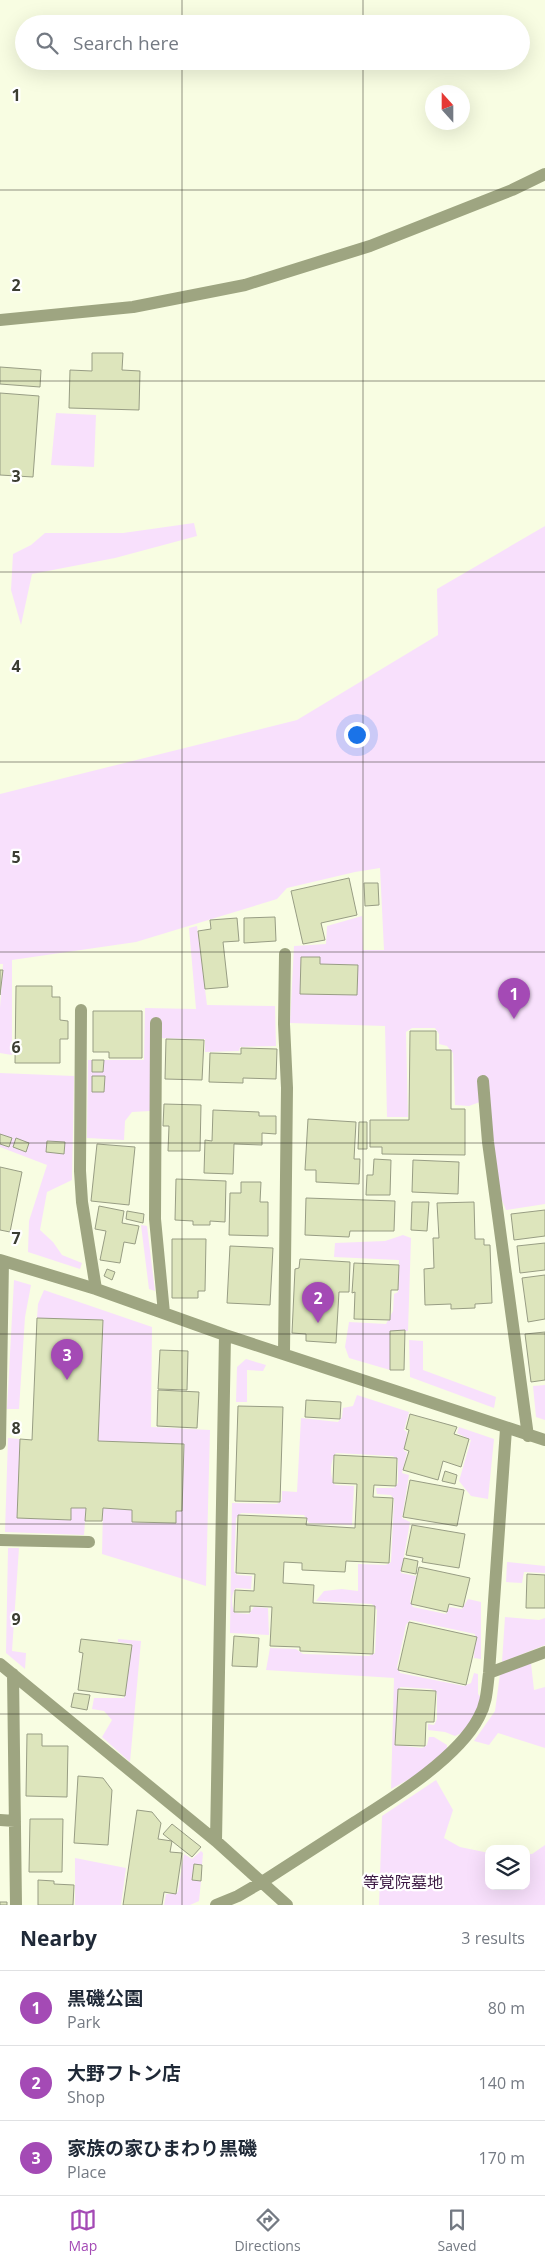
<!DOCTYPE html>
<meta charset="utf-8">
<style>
body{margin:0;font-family:"Open Sans","Noto Sans JP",sans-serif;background:#f2f2f3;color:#1f2937}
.controls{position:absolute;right:15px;bottom:15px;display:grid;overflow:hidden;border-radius:10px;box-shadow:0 5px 20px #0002}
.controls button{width:45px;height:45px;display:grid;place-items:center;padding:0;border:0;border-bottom:1px solid #e0e1e3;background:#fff;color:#1f2937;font:25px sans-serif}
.compass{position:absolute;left:425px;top:85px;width:45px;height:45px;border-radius:50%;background:#fff;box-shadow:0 5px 20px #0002;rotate:339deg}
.you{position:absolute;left:356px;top:734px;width:18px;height:18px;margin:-12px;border:4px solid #fff;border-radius:50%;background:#1a73e8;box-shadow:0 0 0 8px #1a73e833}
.badge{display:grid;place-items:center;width:32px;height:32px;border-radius:50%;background:#a44ab5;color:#fff;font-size:16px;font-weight:700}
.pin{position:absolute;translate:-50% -41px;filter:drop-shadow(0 1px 2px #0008)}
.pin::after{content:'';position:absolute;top:26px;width:18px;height:15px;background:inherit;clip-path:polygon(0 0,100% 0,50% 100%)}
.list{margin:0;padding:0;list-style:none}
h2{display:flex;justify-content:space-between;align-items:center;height:65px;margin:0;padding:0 20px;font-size:21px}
h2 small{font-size:16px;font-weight:400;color:#747a83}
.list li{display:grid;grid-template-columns:32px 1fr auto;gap:15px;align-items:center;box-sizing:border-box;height:75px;padding:0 20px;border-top:1px solid #e0e1e3}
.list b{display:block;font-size:19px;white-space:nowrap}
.list p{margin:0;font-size:16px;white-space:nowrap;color:#747a83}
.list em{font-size:16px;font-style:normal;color:#747a83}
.icon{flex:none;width:28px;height:28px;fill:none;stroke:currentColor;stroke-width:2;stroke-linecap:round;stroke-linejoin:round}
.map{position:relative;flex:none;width:545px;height:1905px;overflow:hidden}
.search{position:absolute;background:#fff;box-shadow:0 5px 20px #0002;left:15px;right:15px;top:15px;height:55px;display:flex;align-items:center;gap:12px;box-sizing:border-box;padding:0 18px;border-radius:28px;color:#747a83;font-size:19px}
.sheet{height:290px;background:#fff}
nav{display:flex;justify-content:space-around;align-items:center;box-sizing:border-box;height:70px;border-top:1px solid #e0e1e3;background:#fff;font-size:14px;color:#747a83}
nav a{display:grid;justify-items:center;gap:2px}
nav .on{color:#a44ab5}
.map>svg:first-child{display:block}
.green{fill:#f8e0fc}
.building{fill:#dde5bc;stroke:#989d84}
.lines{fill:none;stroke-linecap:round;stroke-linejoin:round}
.minor{stroke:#9ea581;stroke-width:12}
.grid{fill:none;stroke:#3b3d32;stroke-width:1;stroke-opacity:0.55}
.labels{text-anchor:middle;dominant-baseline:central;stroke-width:4.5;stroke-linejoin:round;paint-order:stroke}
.park-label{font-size:16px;fill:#3d1a44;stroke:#fff}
.grid-label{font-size:16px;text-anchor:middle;font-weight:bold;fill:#3b3d32;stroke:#fff;stroke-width:4.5;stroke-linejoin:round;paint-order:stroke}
</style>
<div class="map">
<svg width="545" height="1905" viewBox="0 0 545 1905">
<rect width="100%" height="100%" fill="#f8fde2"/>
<!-- green -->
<path class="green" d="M56,413L96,415L94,467L51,465Z
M194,523L197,536L115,558L32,574L21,625L11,590L13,554L31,545L45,533H123Z
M545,526V1204L506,1210L501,1198L488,1099L469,1106L455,1105L453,1053L447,1046L439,1044V1034L435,1028H412L406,1032L408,1117H387L385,1026L290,1023L294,946L326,944L327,926L362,916L363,950H384L380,868L355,872L287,888L277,899L136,942L12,960V1055L0,1053V1008L3,964H0V794L297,720L438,635L437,589Z
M197,926L207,1005L275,1006L276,1046L240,1047L239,1051L205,1052V1039L152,1038L150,1111L132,1112L125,1121L124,1140L87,1138L88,1060H144L145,1008L196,1009L189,928Z
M0,1073L74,1076L72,1180L47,1192L40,1230L53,1242L62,1255L82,1263L80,1269L28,1252L29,1221L47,1165L0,1147Z
M141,1225L147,1226L155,1291L149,1289Z
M403,1235L411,1238L408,1331H390V1370L349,1358L345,1347L349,1322L386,1324L393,1311L394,1294L398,1292L399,1260L334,1257L335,1243L385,1241Z
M14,1280L31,1285L25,1317L19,1409H7Z
M44,1290L152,1327L151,1427L210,1430L206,1586L102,1554L103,1508L132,1510V1522L176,1523V1511H182L184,1444L98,1441L103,1320L37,1318L38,1304Z
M409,1340L423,1341V1370L496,1397L494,1408L410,1377Z
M246,1359L266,1365L263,1371L247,1370V1402H236L237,1367Z
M545,1385V1420L536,1417L533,1386Z
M357,1395L409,1412L404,1430L407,1432L404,1451L407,1452L402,1473L409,1475L402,1518L410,1522L401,1573L416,1576L410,1601L413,1607L446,1614L450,1607L462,1609L468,1599L481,1602V1659L474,1658L475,1634L410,1620L406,1625L397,1667L400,1673L464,1686L471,1683L474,1673L478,1674V1694L483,1700L466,1731L455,1736L445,1732L428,1730V1724L434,1725L437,1719V1694L432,1689L400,1687L395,1745L422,1748L427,1745L429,1737H434L447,1745V1750L415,1776L391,1789L394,1678L266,1670L270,1648L296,1649L303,1654L369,1656L375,1653L377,1610L372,1604L316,1601L324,1591L342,1589L358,1591V1564L386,1565L391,1562L394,1499L391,1495L377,1494L376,1488H394L398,1483V1460L393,1456L336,1453C330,1461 329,1476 335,1485L354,1486L352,1525L309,1523L304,1515L241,1513L236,1518L234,1571L237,1575L252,1576L251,1589L236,1588C231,1593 231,1607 235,1613L249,1614L254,1607L268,1608L269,1635L230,1633L232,1503L277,1504L282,1500V1491L297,1492L301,1418L338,1422L342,1417L343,1408L353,1406Z
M459,1427L494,1439L488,1499L471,1496L459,1481L471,1440L457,1433Z
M8,1438L20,1439L17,1518L71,1520V1508H86L84,1535L5,1532Z
M8,1548H19L12,1651L26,1653L25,1669L6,1653Z
M507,1562L545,1566V1573L524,1572L522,1583L506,1582Z
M505,1617L539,1620L545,1618V1645L502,1662Z
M118,1639L141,1641L130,1762L102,1737L112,1720L104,1711L92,1709L94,1698H124L132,1644L118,1642Z
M531,1663L534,1690L545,1687V1748L498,1733L489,1745L474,1741L495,1711L500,1674Z
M436,1780L453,1810L444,1838L460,1847L489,1853V1886H526V1854H532L545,1845V1905H379L382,1816Z
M201,1851L203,1853L202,1865L194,1864L192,1879L201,1881L199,1901L190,1905H164L166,1894H174L178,1892L184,1854L192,1859Z
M75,1858L126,1868L121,1905H75Z"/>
<!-- building -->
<path class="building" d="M92,353H123L122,370L140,371L139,410L69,408L70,370L92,371Z
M0,367L41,370L40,387L0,384Z
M0,393L39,396L33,477L0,475Z
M349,878L357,915L321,923L325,940L303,944L291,891Z
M364,883H378L379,905L365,906Z
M275,917L276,941L244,943V918Z
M237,918L239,941L223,942L228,987L205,989L198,931L211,929L210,920Z
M301,957H320V964L358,965L357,995L300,994Z
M0,970H3L0,995Z
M16,986H52V997H60V1020L68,1021V1039H60V1063H15Z
M93,1011H142V1058H109V1052H93Z
M410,1031H436V1050H451V1109H465V1155L382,1154V1147H370V1120H409Z
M166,1039L204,1040L202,1080L165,1079Z
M241,1048L277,1049L276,1079L243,1078V1083L209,1082L210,1053L241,1054Z
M92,1060H104L103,1072H92Z
M92,1076H105L104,1092H92Z
M164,1104L201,1105L200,1151H168L169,1126H163Z
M213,1110L259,1112V1116H276V1134L262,1133V1145L234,1144L233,1174L204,1173L205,1140L212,1141Z
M308,1119L356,1122L354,1159H360L359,1184L316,1182V1170H305Z
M359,1122H367V1149H358Z
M0,1134L12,1138L9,1147L0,1144Z
M16,1138L29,1143L26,1152L13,1147Z
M47,1141L65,1142L64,1154L46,1152Z
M97,1144L135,1147L129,1205L91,1201Z
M374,1159L391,1160L390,1195H366L367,1175H373Z
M413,1160L459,1162L458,1194L412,1192Z
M0,1167L22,1172L10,1232L0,1230Z
M176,1179L226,1181L225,1222L210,1221V1225H193V1221L175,1220Z
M241,1182H261L260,1202H268V1236L229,1235L230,1193H241Z
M306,1198L395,1201L394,1231H350L349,1237L305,1235Z
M412,1202H429L427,1231L411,1230Z
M474,1202L475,1239H484V1245H490L492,1303L475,1304V1308L451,1309V1304L425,1305L424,1269L434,1268L433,1238H439L437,1203Z
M99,1206L124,1211L122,1223L139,1226L135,1244L124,1242L120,1263L100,1260L106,1231L95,1229Z
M545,1210V1236L514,1240L511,1214Z
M127,1211L144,1214L143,1223L126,1219Z
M172,1239H206L205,1291H198V1298H172Z
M545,1243V1270L520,1273L517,1246Z
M230,1246L273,1248L270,1305L227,1303Z
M300,1259L350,1262L349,1292H339L336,1343L306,1341V1334L292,1333L295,1269L299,1268Z
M354,1263L399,1265L398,1290H391L390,1320L354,1319L355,1292L352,1293Z
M107,1269L115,1272L112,1280L104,1276Z
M545,1275V1319L528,1322L522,1278Z
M37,1318L103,1320L98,1441L184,1444L182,1511H176V1523L132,1522V1510L103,1508L102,1521H85L86,1508H71V1520L17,1518L20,1439L32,1440Z
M405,1330L404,1370H390V1331Z
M545,1332V1380L531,1382L525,1334Z
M160,1350L188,1351L187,1390L158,1389Z
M158,1390L199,1392L197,1428L157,1426Z
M306,1400L341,1402L340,1419L305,1417Z
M238,1406L283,1407L280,1502L235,1501Z
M410,1414L457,1427L454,1434L469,1439L461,1467L443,1461L438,1480L403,1470L409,1451L404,1449L409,1430L406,1429Z
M334,1455L397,1458L396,1486L374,1485L373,1497L393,1498L389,1563L346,1561L345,1572L302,1570V1563L284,1562L283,1583L314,1585L313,1603L375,1606L373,1654L300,1651V1647L270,1646L272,1607L250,1606V1612H234L235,1590L254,1591L255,1574L236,1573L238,1515L307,1518L306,1525L355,1528L357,1484L333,1483Z
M445,1471L457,1475L455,1484L442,1481Z
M410,1480L464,1490L457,1526L403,1517Z
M412,1525L465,1534L459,1568L422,1562L423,1558L406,1555Z
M404,1558L418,1561L416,1574L401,1571Z
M419,1567L470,1578L463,1607L449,1604L447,1612L411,1604Z
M527,1574L545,1575V1608H526Z
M409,1622L477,1637L466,1685L398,1670Z
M234,1636L259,1638L257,1667L232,1666Z
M81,1639L132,1645L125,1696L78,1690L83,1653L79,1652Z
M398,1689L436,1691L434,1722H426L425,1746L395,1745Z
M74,1693L90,1695L87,1710L71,1707Z
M27,1734H42V1746H68L67,1797L26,1796Z
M78,1776L103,1778L112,1790L108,1845L74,1843Z
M137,1810L152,1812L161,1823L158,1839L172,1841L170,1852L182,1853L176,1894L164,1892L162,1905H123Z
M30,1819H63L62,1872H29Z
M172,1824L201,1847L192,1857L163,1834Z
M194,1864L202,1865L201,1881L192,1880Z
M38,1880L54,1881V1884L74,1885L73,1905H38Z
M0,1902H7V1905H0Z"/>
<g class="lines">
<!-- minor -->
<path class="minor" d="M0,320L133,307L245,285L370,246L512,190L545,174
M81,1010L80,1171L82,1202L96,1289
M156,1023L155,1219L164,1313
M483,1081L488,1142L528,1436
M0,1260L96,1289L225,1335L545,1440
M284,1353L287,1088L284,1024L285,954
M0,1444L3,1261
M0,1540L89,1542
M0,1664L216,1841L287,1905
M489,1673L545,1652
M13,1674L16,1905
M0,1820L15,1821
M216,1841L225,1335
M216,1905L238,1896L262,1882C293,1862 324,1842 355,1822C393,1798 458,1758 479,1717C487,1703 487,1688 489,1673L506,1429"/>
</g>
<!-- grid -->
<path class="grid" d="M182,0V24M363,0V24M182,61V1905M363,61V1905M0,190H545M0,381H545M0,572H545M0,762H545M0,952H545M0,1143H545M0,1334H545M0,1524H545M0,1714H545"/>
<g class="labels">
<!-- park labels -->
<g class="park-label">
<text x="403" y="1882">等覚院墓地</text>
</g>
</g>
<g class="grid-label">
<text x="16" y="101">1</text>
<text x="16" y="291">2</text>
<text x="16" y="482">3</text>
<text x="16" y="672">4</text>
<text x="16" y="863">5</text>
<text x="16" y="1053">6</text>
<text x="16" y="1244">7</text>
<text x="16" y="1434">8</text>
<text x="16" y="1625">9</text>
</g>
</svg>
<div class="controls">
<button><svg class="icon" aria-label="layers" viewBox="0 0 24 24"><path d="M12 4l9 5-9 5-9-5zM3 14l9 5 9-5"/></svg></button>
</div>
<svg class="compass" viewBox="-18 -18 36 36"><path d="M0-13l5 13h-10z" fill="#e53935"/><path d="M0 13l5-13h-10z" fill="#747a83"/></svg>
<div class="you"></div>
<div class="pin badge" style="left:514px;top:1019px">1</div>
<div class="pin badge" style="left:318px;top:1323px">2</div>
<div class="pin badge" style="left:67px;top:1380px">3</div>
<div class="search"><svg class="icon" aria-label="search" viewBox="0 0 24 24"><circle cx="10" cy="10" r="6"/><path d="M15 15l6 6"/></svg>Search here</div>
</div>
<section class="sheet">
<h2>Nearby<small>3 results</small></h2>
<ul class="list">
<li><span class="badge">1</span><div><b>黒磯公園</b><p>Park</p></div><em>80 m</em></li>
<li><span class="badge">2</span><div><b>大野フトン店</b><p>Shop</p></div><em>140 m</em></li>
<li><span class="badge">3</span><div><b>家族の家ひまわり黒磯</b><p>Place</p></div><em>170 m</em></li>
</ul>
</section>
<nav>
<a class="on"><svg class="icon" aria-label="map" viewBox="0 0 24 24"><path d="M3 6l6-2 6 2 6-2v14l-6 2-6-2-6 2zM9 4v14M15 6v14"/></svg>Map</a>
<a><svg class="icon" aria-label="directions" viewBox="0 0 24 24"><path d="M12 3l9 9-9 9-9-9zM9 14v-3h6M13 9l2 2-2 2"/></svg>Directions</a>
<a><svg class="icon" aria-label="saved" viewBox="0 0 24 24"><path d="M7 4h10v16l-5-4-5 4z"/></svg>Saved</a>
</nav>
